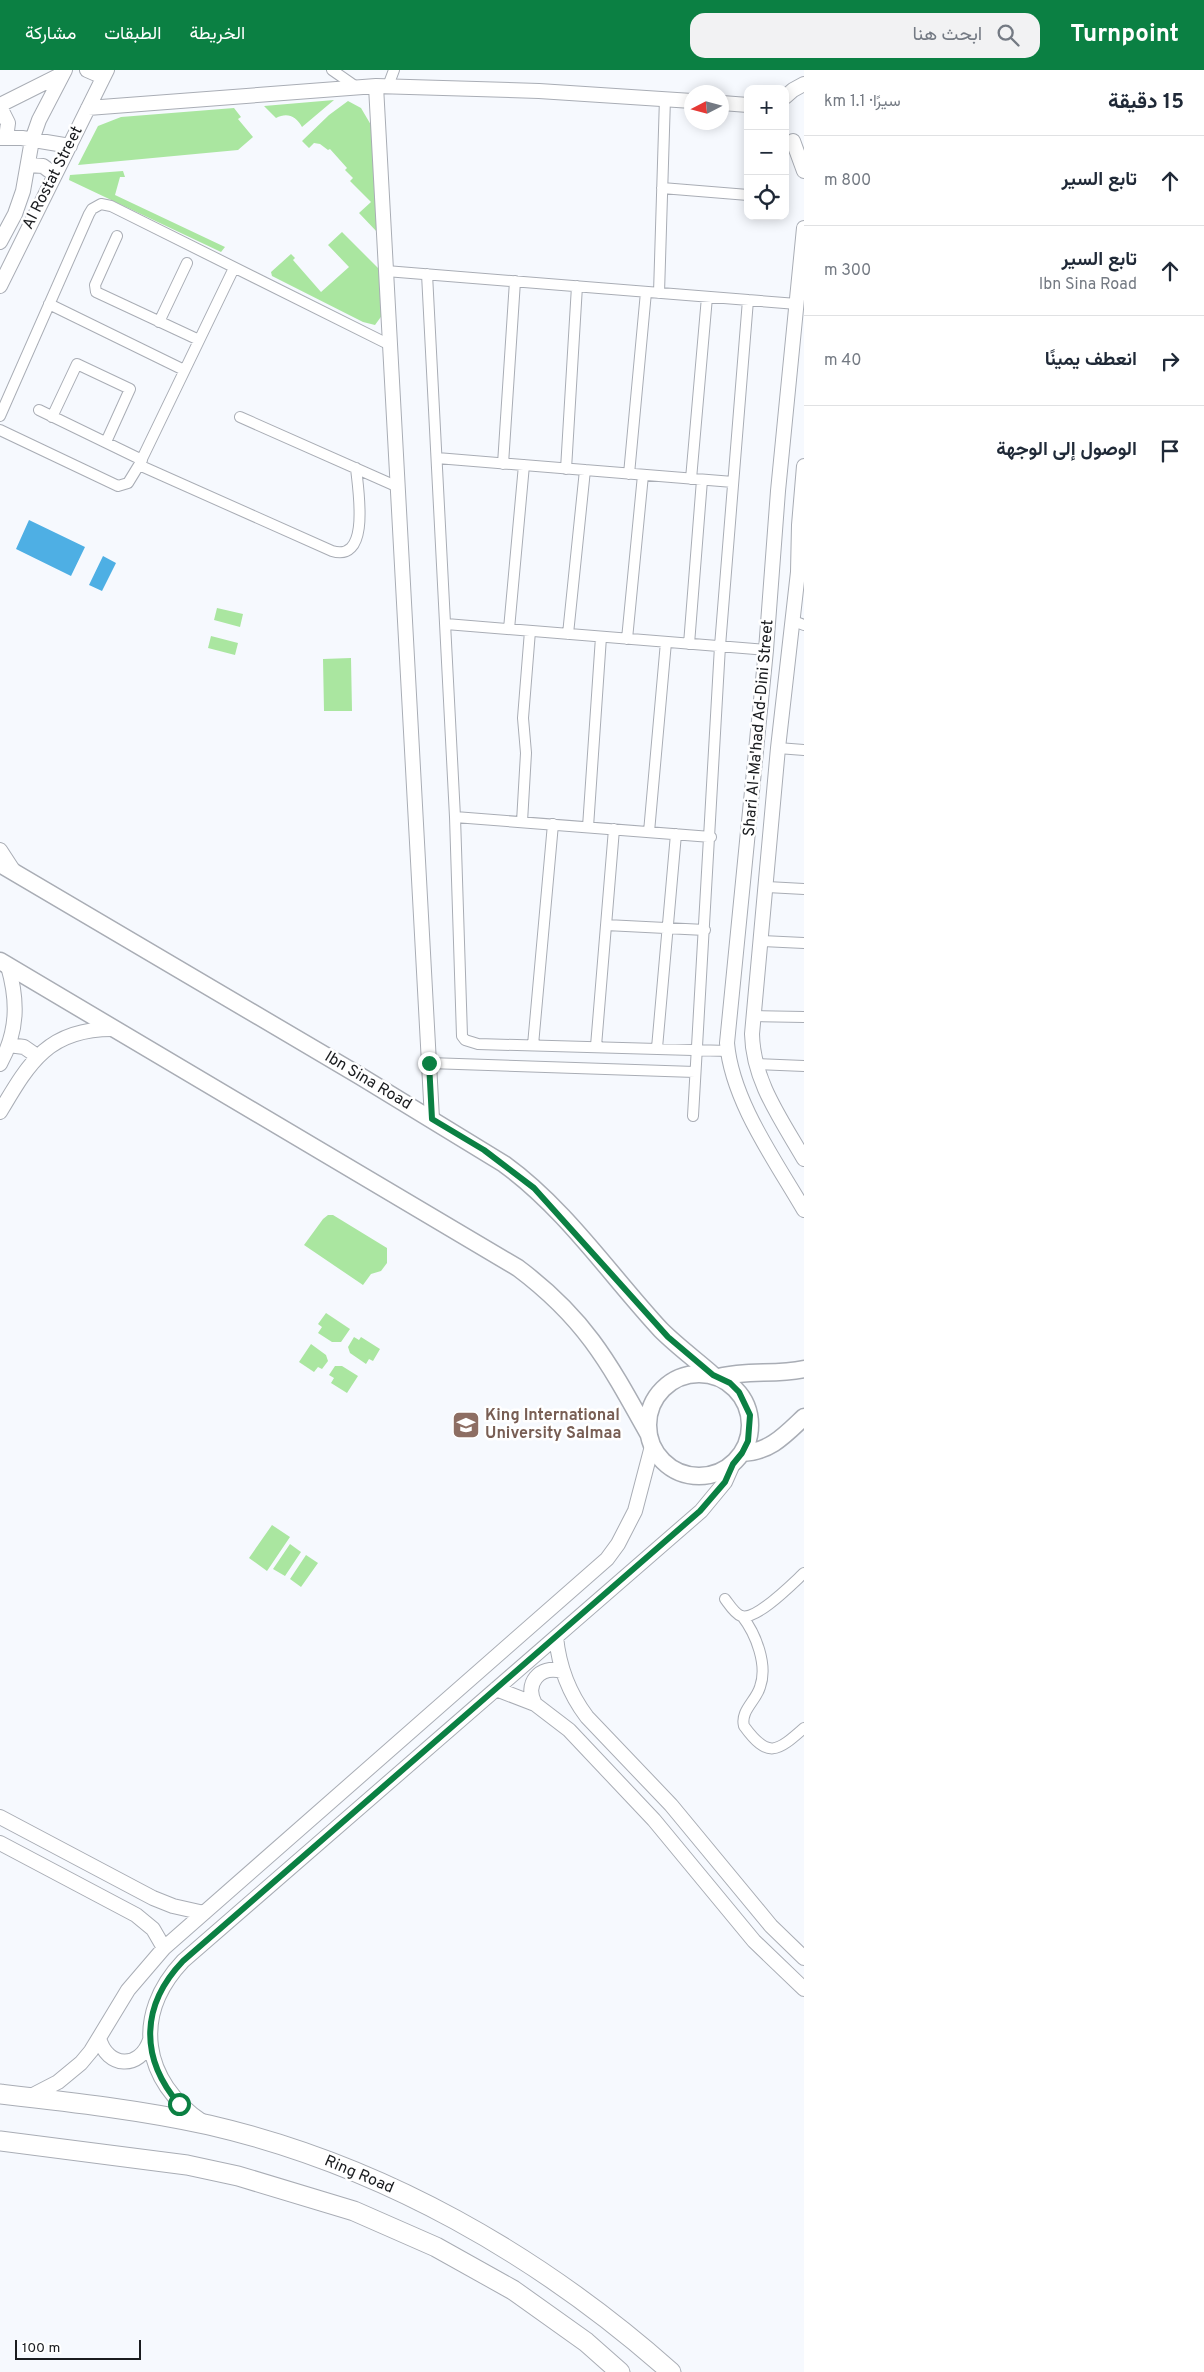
<!DOCTYPE html>
<html lang="ar">
<meta charset="utf-8">
<style>
body{margin:0;font-family:Overpass,Vazirmatn,sans-serif;background:#f2f2f3;color:#1f2937;direction:rtl}
.controls{position:absolute;right:15px;top:15px;display:grid;overflow:hidden;border-radius:10px;box-shadow:0 2px 12px #0003}
.controls button{width:45px;height:45px;display:grid;place-items:center;padding:0;border:0;border-bottom:1px solid #e0e1e3;background:#fff;color:#1f2937;font:25px sans-serif}
.compass{position:absolute;left:684px;top:15px;width:45px;height:45px;border-radius:50%;background:#fff;box-shadow:0 2px 12px #0003;rotate:264deg}
.scale{position:absolute;left:15px;bottom:12px;width:126px;box-sizing:border-box;padding-left:5px;border:2px solid #1a1c1f;border-top:0;font-size:14px;line-height:18px;white-space:nowrap;color:#1a1c1f;-webkit-text-stroke:4px #fff;paint-order:stroke}
.stop{position:absolute;width:15px;height:15px;margin:-11px;border:4px solid #0b8043;border-radius:50%;background:#fff}
.stop.end{background:#0b8043;border-color:#fff;box-shadow:0 1px 5px #0008}
.list{margin:0;padding:0;list-style:none}
h2{display:flex;justify-content:space-between;align-items:center;height:65px;margin:0;padding:0 20px;font-size:21px}
h2 small{font-size:16px;font-weight:400;color:#747a83}
.list li{display:grid;grid-template-columns:32px 1fr auto;gap:15px;align-items:center;box-sizing:border-box;height:90px;padding:0 20px;border-top:1px solid #e0e1e3}
.list b{display:block;font-size:19px;white-space:nowrap}
.list p{margin:0;font-size:16px;white-space:nowrap;color:#747a83}
.list em{font-size:16px;font-style:normal;color:#747a83}
.icon{flex:none;width:28px;height:28px;fill:none;stroke:currentColor;stroke-width:2;stroke-linecap:round;stroke-linejoin:round}
.map{position:relative;flex:none;width:804px;height:2302px;overflow:hidden;direction:ltr}
header{display:flex;align-items:center;gap:30px;box-sizing:border-box;height:70px;padding:0 25px;background:#0b8043;color:#fff}
header strong{font-size:24px}
nav{display:flex;gap:28px;margin-inline-start:auto;font-size:18px}
.search{width:350px;height:45px;background:#f2f2f3;display:flex;align-items:center;gap:12px;box-sizing:border-box;padding:0 18px;border-radius:15px;color:#747a83;font-size:19px}
main{display:flex}
aside{flex:1;background:#fff}
.map>svg:first-child{display:block}
.green{fill:#aae6a0}
.water{fill:#4eafe4}
.lines{fill:none;stroke-linecap:round;stroke-linejoin:round}
.street-casing{stroke:#a9adb5;stroke-width:12}
.secondary-casing{stroke:#a9adb5;stroke-width:16}
.primary-casing{stroke:#a9adb5;stroke-width:19}
.highway-casing{stroke:#a9adb5;stroke-width:21}
.street{stroke:#fff;stroke-width:10}
.secondary{stroke:#fff;stroke-width:14}
.primary{stroke:#fff;stroke-width:16}
.highway{stroke:#fff;stroke-width:19}
.route{stroke:#0b8043;stroke-width:6}
.labels{text-anchor:middle;dominant-baseline:central;stroke-width:5;stroke-linejoin:round;paint-order:stroke}
.street-label{font-size:16px;fill:#1a1c1f;stroke:#fff}
.education-label{font-size:16px;font-weight:bold;fill:#785e54;stroke:#fff;text-anchor:start}
</style>
<header>
<strong>Turnpoint</strong>
<div class="search"><svg class="icon" aria-label="search" viewBox="0 0 24 24"><circle cx="10" cy="10" r="6"/><path d="M15 15l6 6"/></svg>ابحث هنا</div>
<nav><a>الخريطة</a><a>الطبقات</a><a>مشاركة</a></nav>
</header>
<main>
<aside>
<h2>15 دقيقة<small>سيرًا · 1.1 km</small></h2>
<ul class="list">
<li><svg class="icon" aria-label="ahead" viewBox="0 0 24 24"><path d="M12 20V5M6 11l6-6 6 6"/></svg><div><b>تابع السير</b></div><em>800 m</em></li>
<li><svg class="icon" aria-label="ahead" viewBox="0 0 24 24"><path d="M12 20V5M6 11l6-6 6 6"/></svg><div><b>تابع السير</b><p>Ibn Sina Road</p></div><em>300 m</em></li>
<li><svg class="icon" aria-label="right" viewBox="0 0 24 24"><path d="M7 20v-9h11M14 6l5 5-5 5"/></svg><div><b>انعطف يمينًا</b></div><em>40 m</em></li>
<li><svg class="icon" aria-label="arrive" viewBox="0 0 24 24"><path d="M6 21V4h12l-3 4 3 4H6"/></svg><div><b>الوصول إلى الوجهة</b></div></li>
</ul>
</aside>
<div class="map">
<svg width="804" height="2302" viewBox="0 0 804 2302">
<rect width="100%" height="100%" fill="#f6f9fe"/>
<!-- green -->
<path class="green" d="M334,30L302,57C296,46 287,42 276,48L264,36Z
M348,31L361,38L371,55L378,163L359,143L371,132L350,111L353,108L345,100L347,98L330,79L328,80L320,74L314,73L309,78L302,71L329,45Z
M234,38L241,47L238,49L253,67L238,80L78,95L98,56L121,47Z
M123,101L125,107H120L115,125L225,177L221,182L69,110L70,105Z
M342,162L380,200L383,244L375,255L363,252L272,206L271,202L291,184L295,188L293,190L321,222L349,197L328,175Z
M217,538L243,544L240,557L214,550Z
M211,566L238,573L235,585L208,578Z
M351,588L352,641H324L323,589Z
M328,1145H333L387,1178V1193L381,1201L371,1204L363,1215L304,1175L323,1149Z
M326,1243L350,1259L341,1272H332L318,1263L322,1257L318,1254Z
M354,1267L359,1270L361,1267L380,1279L373,1291L369,1289L366,1294L350,1283L348,1277Z
M311,1274L326,1285L328,1291L322,1299L318,1297L314,1302L299,1292Z
M335,1296H342L358,1306L347,1323L331,1313L334,1308L329,1305Z
M272,1455L290,1467L267,1501L249,1488Z
M290,1474L301,1482L285,1506L273,1499Z
M306,1485L318,1493L301,1517L290,1509Z"/>
<!-- water -->
<path class="water" d="M29,450L85,477L71,506L16,479Z
M103,486L116,493L102,521L89,515Z"/>
<g class="lines">
<!-- street casing -->
<g class="street-casing">
<path id="street" d="M332,0L355,16
M388,16L394,0
M662,118L748,125
M117,166L95,215L96,222L199,270
M386,201L797,234
M427,204L455,747L462,966L465,970L478,974L728,981
M659,223L665,28
M49,234L184,300
M159,252L187,193
M39,340L142,390
M0,346L89,144L92,139L101,134L111,136L390,275
M52,347L77,294L130,319L106,372
M240,347L398,417
M0,360L118,416L128,413L139,395L234,198
M437,388L733,412
M503,394L515,211
M139,395L332,481C371,493 358,419 356,398
M566,399L577,216
M629,404L646,222
M691,409L707,227
M791,550L804,555
M446,554L766,580
M509,559L524,395
M568,564L585,400
M627,569L643,405
M689,574L702,410
M778,678L804,680
M455,747L711,767
M522,752L526,683L523,648L530,561
M588,757L601,567
M649,762L666,572
M767,817L804,819
M606,855L705,860
M762,871L804,873
M754,946L804,947
M533,975L553,754
M596,976L614,759
M657,978L676,764
M429,993L695,1002
M755,994L804,996
M693,1046L720,576L748,230
M725,1529C729,1534 734,1543 741,1546C756,1551 792,1514 804,1503
M742,1546C756,1564 768,1595 760,1617C756,1631 740,1641 744,1656C768,1689 777,1682 804,1658"/>
</g>
<!-- secondary casing -->
<g class="secondary-casing">
<path id="secondary" d="M87,0L103,7
M376,16L432,1049
M785,27L793,20L804,14
M722,33L748,35
M0,35L62,4
M0,37L8,53L6,68
M88,38L376,16L539,21L692,31
M0,68H22L70,76
M793,71L804,101
M29,95L43,96L55,105
M804,158L778,421L766,580L727,973C732,1031 775,1090 804,1140
M0,172L15,144L23,121L32,70L39,50L65,0
M0,216L107,0
M804,396L799,455L798,502L778,678L752,964C753,1011 781,1049 804,1089
M0,780L15,803
M9,975L24,977L37,986
M0,994C18,961 18,931 8,896
M0,1042C29,993 48,959 112,959
M556,1567C559,1597 568,1622 587,1647L671,1735L771,1856L804,1888
M496,1619L535,1634L569,1660L654,1750L754,1871L804,1919
M535,1634C524,1614 539,1595 562,1601
M0,1747L153,1828L173,1836L204,1843
M0,1773L136,1845L153,1859L164,1878
M99,1968C107,1998 140,2000 150,1970
M29,2027L58,2012L81,1993L91,1981L128,1920L164,1878L607,1489L618,1474L635,1441L652,1376
M203,2052C142,2011 132,1945 183,1891L701,1441L725,1412L733,1394"/>
</g>
<!-- primary casing -->
<g class="primary-casing">
<path id="primary" d="M0,794L360,1006L504,1094C566,1139 610,1205 661,1260C677,1276 696,1290 713,1305
M0,891L518,1198C586,1249 609,1293 649,1365
M648 1355a51 51 0 1 1 102 0a51 51 0 1 1-102 0Z
M719,1307C747,1300 776,1305 804,1299
M742,1383C770,1382 785,1365 804,1347"/>
</g>
<!-- highway casing -->
<g class="highway-casing">
<path id="highway" d="M0,2024C70,2032 141,2040 209,2055C382,2095 539,2185 671,2302
M0,2071L187,2095L238,2106L354,2141L436,2177L513,2220L586,2272L620,2302"/>
</g>
<!-- street -->
<use href="#street" class="street"/>
<!-- secondary -->
<use href="#secondary" class="secondary"/>
<!-- primary -->
<use href="#primary" class="primary"/>
<!-- highway -->
<use href="#highway" class="highway"/>
</g>
<g class="lines">
<!-- route -->
<path class="route" d="M179,2034C139,1987 141,1935 183,1891L700,1441L725,1412L733,1394L742,1383L748,1371L750,1345L739,1322L730,1313L713,1305L668,1267L534,1118L484,1080L432,1049L429,993"/>
</g>
<!-- icons -->
<defs>
<g id="university-square" transform="scale(1.4375)"><rect x="-9" y="-9" width="18" height="18" rx="4" fill="#8d6e63" stroke="#fff"/><path d="M0-5L7-2L0 1L-7-2ZM-4 1L0 2.5L4 1V4Q0 6-4 4Z" fill="#fff"/></g>
</defs>
<g fill-rule="evenodd">
<use href="#university-square" x="466" y="1355"/>
</g>
<g class="labels">
<!-- street labels -->
<g class="street-label">
<text transform="translate(53 108) rotate(-63)">Al Rostat Street</text>
<text transform="translate(759 658) rotate(-85)">Shari Al-Ma'had Ad-Dini Street</text>
<text transform="translate(368 1011) rotate(31)">Ibn Sina Road</text>
<text transform="translate(359 2105) rotate(23)">Ring Road</text>
</g>
<!-- education labels -->
<g class="education-label">
<text x="485" y="1346">King International<tspan x="485" dy="18">University Salmaa</tspan></text>
</g>
</g>
</svg>
<div class="controls">
<button>+</button>
<button>−</button>
<button><svg class="icon" aria-label="locate" viewBox="0 0 24 24"><circle cx="12" cy="12" r="6"/><path d="M12 2v4M12 18v4M2 12h4M18 12h4"/></svg></button>
</div>
<svg class="compass" viewBox="-18 -18 36 36"><path d="M0-13l5 13h-10z" fill="#e53935"/><path d="M0 13l5-13h-10z" fill="#747a83"/></svg>
<div class="scale">100 m</div>
<div class="stop" style="left:179px;top:2034px"></div>
<div class="stop end" style="left:429px;top:993px"></div>
</div>
</main>
